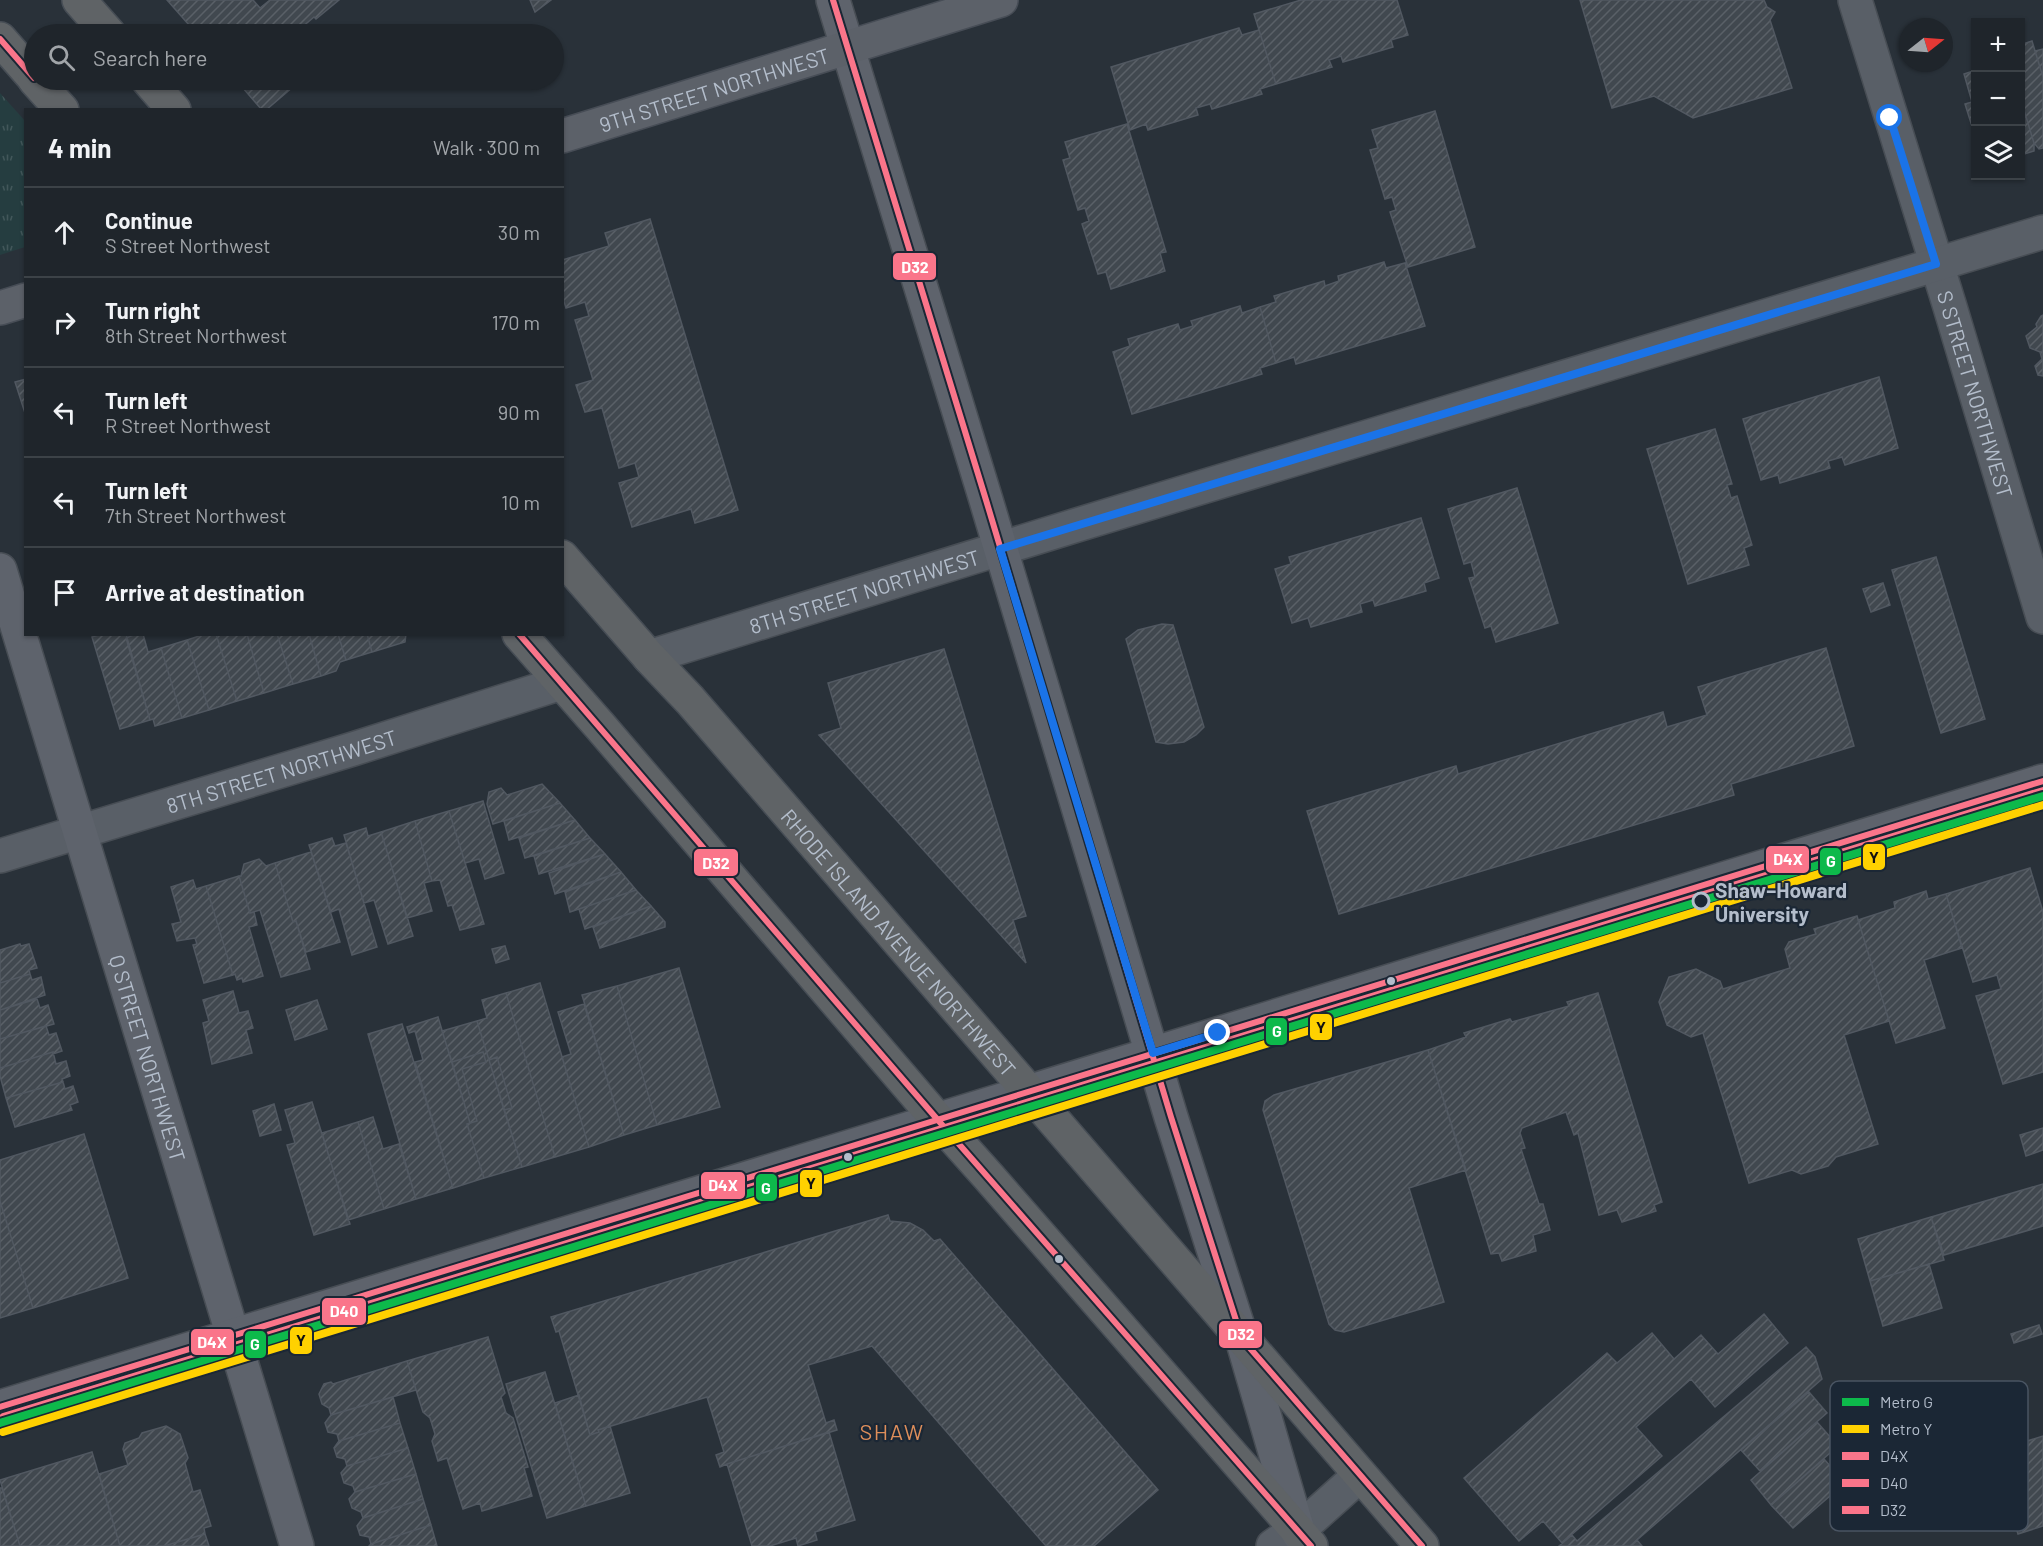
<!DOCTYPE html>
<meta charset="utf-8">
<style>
body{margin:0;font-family:Barlow,sans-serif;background:#272d33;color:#f1f3f6}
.controls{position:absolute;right:18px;top:18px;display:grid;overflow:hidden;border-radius:0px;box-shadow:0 2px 4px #0004}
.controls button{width:54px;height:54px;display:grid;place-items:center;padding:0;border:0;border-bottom:2px solid #3c4247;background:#1f252b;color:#f1f3f6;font:30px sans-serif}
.compass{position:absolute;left:1899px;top:18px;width:54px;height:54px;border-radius:50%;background:#1f252b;box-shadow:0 2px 4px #0004;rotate:73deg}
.stop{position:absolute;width:18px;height:18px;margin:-14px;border:4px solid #1a73e8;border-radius:50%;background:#fff}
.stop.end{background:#1a73e8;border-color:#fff;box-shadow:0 2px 6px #0008}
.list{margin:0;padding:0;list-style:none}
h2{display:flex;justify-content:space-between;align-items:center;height:78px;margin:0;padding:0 24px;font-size:26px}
h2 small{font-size:20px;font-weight:400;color:#a1a5a9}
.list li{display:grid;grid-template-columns:39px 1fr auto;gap:18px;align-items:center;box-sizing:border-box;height:90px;padding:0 24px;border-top:2px solid #3c4247}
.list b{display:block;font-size:22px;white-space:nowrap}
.list p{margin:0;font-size:20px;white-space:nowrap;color:#a1a5a9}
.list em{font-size:20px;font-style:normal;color:#a1a5a9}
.icon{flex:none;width:33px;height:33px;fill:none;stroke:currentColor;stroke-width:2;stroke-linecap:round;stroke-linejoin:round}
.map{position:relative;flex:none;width:2043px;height:1546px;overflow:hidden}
.search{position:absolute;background:#1f252b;box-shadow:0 2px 4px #0004;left:24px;top:24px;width:540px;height:66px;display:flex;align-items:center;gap:15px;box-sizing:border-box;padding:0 21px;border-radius:33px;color:#a1a5a9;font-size:22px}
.panel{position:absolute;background:#1f252b;box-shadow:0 2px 4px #0004;left:24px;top:108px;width:540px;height:528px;border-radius:0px}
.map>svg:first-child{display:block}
.park{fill:url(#park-tufts)}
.building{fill:url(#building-hatch);stroke:#515861;stroke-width:1.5}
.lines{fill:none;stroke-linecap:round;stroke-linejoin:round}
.street-casing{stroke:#474d54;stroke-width:36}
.secondary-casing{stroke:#474d54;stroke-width:36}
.primary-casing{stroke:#474d56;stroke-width:36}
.highway-casing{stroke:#464d55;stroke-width:36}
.street{stroke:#595f67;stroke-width:33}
.secondary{stroke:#5e636c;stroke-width:33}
.primary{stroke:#5c6169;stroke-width:33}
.highway{stroke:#5f6366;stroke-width:33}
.bus-1-casing{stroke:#1b2735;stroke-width:10}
.bus-2-casing{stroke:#1b2735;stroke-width:10}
.bus-3-casing{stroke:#1b2735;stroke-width:10}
.bus-1{stroke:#fa758a;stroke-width:6}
.bus-2{stroke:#fa758a;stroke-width:6}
.bus-3{stroke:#fa758a;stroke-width:6}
.metro-1-casing{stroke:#1b2735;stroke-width:12}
.metro-2-casing{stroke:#1b2735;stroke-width:12}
.metro-1{stroke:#0db94b;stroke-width:8}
.metro-2{stroke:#ffd100;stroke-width:8}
.route{stroke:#1a73e8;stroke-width:8}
.stop-dot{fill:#1b2735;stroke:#b3bdcb;stroke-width:3}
.bus-dot{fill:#b3bdcb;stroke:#1b2735;stroke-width:2}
.labels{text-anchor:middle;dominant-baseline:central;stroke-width:4.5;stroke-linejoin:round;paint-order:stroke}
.street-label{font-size:21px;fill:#b3bdcb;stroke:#1b2735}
.stop-label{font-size:21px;font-weight:bold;fill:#b3bdcb;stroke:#1b2735;text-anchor:start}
.neighbourhood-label{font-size:22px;letter-spacing:1.5px;fill:#de8e5a;stroke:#1b2735}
.key{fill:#1b2735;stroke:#495462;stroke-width:1.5}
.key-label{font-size:16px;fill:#b3bdcb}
.line-badge{stroke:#1b2735;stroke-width:2}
.badge-label{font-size:16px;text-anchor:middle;font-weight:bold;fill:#fff}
.pale-badge-label{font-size:16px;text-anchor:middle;font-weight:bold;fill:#111}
</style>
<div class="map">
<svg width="2043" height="1546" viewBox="0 0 2043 1546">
<defs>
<pattern id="park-tufts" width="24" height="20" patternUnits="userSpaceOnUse" patternTransform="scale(1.5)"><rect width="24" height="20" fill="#253d40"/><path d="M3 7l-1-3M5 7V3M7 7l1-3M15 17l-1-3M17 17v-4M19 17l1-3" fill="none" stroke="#42575a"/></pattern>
<pattern id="building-hatch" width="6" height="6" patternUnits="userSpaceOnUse" patternTransform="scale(1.5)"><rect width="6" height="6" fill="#41484f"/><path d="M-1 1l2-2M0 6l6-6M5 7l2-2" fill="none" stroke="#5a6067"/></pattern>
</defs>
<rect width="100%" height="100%" fill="#293139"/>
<!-- park -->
<path class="park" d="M0,93L26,122L25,247L0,255Z"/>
<!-- building -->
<path class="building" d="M167,0H253L260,8L270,0H339L316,19L314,17L294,34H197Z
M530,0H551L535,12Z
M1301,0H1397L1408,35L1391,40L1393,47L1343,62L1341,56L1329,60L1332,67L1276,84L1254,14Z
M1580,0H1764L1767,7L1775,12L1770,20L1792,88L1693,118L1654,96L1612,108Z
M1239,28L1242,35L1259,30L1276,84L1260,89L1262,94L1212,109L1210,104L1196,108L1198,115L1148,130L1146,124L1130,130L1111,67Z
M2032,41L2043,77V148L2039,149L2034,143L2020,97V86L2024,85L2020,73V45Z
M2043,49V77L2035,51Z
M1976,70V139L1965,104L1972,102L1964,74Z
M236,80H301L266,110H262Z
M2020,97L2034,143V151L2021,155Z
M1435,111L1475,247L1408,267L1390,212L1396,210L1392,197L1385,199L1370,150L1378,148L1372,130Z
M1127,124L1166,252L1160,253L1165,271L1111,289L1106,272L1098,274L1082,224L1089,221L1085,208L1078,210L1063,160L1070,158L1065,142Z
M650,219L738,510L695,523L691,509L632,527L619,483L639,477L635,463L619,468L602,408L585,412L576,385L593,380L575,320L589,316L585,302L566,308L562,295V260L609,246L605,233Z
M1384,262L1386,268L1405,263L1425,326L1296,364L1294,357L1276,363L1260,307L1276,302L1274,296L1324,281L1325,286L1339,281L1338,276Z
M1240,306L1242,313L1260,307L1276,363L1260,368L1262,374L1132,414L1113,352L1130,346L1128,339L1178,324L1180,330L1193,326L1191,321Z
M2043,315V351L2040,352L2030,348L2026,336L2037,327L2036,324L2041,316Z
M2043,351V376L2038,375L2035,366L2042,359L2040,352Z
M1879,377L1898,448L1845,465L1842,457L1828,461L1830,468L1780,483L1778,475L1761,480L1743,419Z
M26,379V413H25L15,382Z
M1715,429L1732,484L1727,485L1731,498L1737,496L1752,545L1744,548L1749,565L1688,584L1647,449Z
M1517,488L1558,623L1496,642L1491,626L1485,628L1469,578L1475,577L1471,562L1464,564L1448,509Z
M1421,518L1439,578L1424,583L1426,591L1375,606L1373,600L1360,604L1362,612L1311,627L1308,618L1292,623L1275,569L1291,564L1289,557Z
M1936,557L1985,719L1941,733L1892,570Z
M1883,583L1890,605L1871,612L1863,589Z
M1162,624L1173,625L1204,727L1196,735L1184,742L1168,744L1156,742L1126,639L1138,630Z
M102,634H126L150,720L120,729L92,637Z
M136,634H143L148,652L161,648L182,718L155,726L153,719L150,720L126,638Z
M205,634H216L237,701L209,710L187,640Z
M216,634H247L264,693L237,701Z
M247,634H277L293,684L264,693Z
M277,634H309L321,676L293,684Z
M309,634H338L346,660L340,662L336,671L321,676Z
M338,634H367L372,652L346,660Z
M367,634H406L405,642L372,652Z
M187,640L209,710L182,718L161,648Z
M1826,648L1854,746L1731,784L1734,795L1339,914L1307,811L1456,766L1458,774L1663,712L1667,727L1707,715L1698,687Z
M944,649L1026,916L1013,920L1026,963L819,735L841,728L828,683Z
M542,784L560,803L493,824L487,804L489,792L501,788L507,795Z
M483,801L504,873L485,879L479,859L465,863L449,811Z
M560,803L575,820L509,840L504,821Z
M449,811L484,924L460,930L452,905L448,906L440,880L432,881L415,821Z
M575,820L590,838L525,858L519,838Z
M415,821L432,881L424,883L432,911L407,918L381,832Z
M366,828L368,836L381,832L413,936L388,944L374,900L364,903L344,835Z
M332,838L335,846L346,843L377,947L352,955L339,909L331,912L309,845Z
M590,838L605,854L539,874L534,856Z
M311,852L340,942L306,952L296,921L293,922L275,863Z
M605,854L621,872L555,894L549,873Z
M259,859L266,866L275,863L293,922L296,921L310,969L281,977L260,910L250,913L239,876H241L244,864Z
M2030,868L2043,912V1072L2003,1084L1976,996L2001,989L1997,975L1973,982L1946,894Z
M621,872L636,890L570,912L565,892Z
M239,876L250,913L254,912L257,925L249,927L263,976L243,982L242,978L237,980L235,974L233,975L206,886Z
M193,880L196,889L206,886L233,975L204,983L193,945L197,944L195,938L177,941L172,924L181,922L171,887Z
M636,890L651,906L585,929L579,909Z
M1926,891L1928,899L1946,894L1962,948L1924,960L1945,1028L1896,1043L1858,920L1895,908L1894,902Z
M651,906L665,922V927L600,948L593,927Z
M1857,916L1889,1021L1844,1035L1878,1144L1836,1157L1828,1166L1801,1174L1792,1170L1749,1183L1703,1033L1691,1037L1667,1025L1659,1002L1669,977L1696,969L1720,981L1723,989L1790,968L1785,949L1789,942L1816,934L1814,929Z
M20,944L21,946L29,944L37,968L29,970L30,974L0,983V950Z
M505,946L509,959L496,963L492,949Z
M679,968L720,1107L657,1125L617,986Z
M30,974L32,980L41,977L45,995L0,1010V983Z
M540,983L589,1147L555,1157L506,993Z
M617,986L657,1125L624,1135L582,995Z
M233,991L239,1013L248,1011L253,1028L246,1030L252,1053L212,1064L203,1023L209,1021L203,1000Z
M506,993L555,1157L522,1167L504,1110L512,1108L497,1057L489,1060L477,1021L487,1018L482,1000Z
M1598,993L1662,1202L1654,1205L1656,1211L1622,1222L1617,1210L1599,1215L1578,1133L1574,1135L1566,1112L1563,1113L1522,1128L1520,1133L1525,1148L1521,1149L1539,1204H1543L1550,1230L1533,1235L1536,1251L1502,1261L1499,1253L1491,1254L1428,1050L1466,1037L1464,1033L1510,1019L1512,1022L1569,1006L1567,1002Z
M37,999L40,1008L48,1005L54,1024L0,1039V1010Z
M317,1000L327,1029L295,1040L286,1010Z
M584,1004L624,1135L589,1147L562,1057L571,1054L558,1012Z
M438,1017L470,1123L467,1124L484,1178L453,1188L415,1062L423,1060L415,1031L409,1033L407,1027Z
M477,1021L522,1167L484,1178L467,1124L477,1121L462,1069L486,1062L483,1052L452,1062L442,1031Z
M402,1024L453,1188L416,1199L368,1034Z
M46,1026L49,1035L56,1033L62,1051L53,1054V1052L0,1068V1039Z
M1428,1050L1466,1170L1409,1188L1444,1302L1344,1332L1335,1330L1329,1324L1263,1110L1265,1101L1274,1095Z
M53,1052L56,1064L66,1061L70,1076L62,1079L63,1082L6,1098L0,1076V1068Z
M483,1052L486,1062L462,1069L477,1121L470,1123L452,1062Z
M497,1057L512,1108L504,1110L489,1060Z
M63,1082L65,1089L73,1086L78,1102L70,1105L72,1110L15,1127L6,1098Z
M312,1102L350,1224L314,1235L287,1145L295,1143L285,1110Z
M274,1104L281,1130L260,1136L253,1111Z
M373,1117L383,1149L399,1144L416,1199L384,1209L358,1122Z
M358,1122L384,1209L348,1220L322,1133Z
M2043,1128V1150L2026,1156L2020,1135Z
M84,1134L128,1278L33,1308L0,1201V1160Z
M2043,1184V1226L1944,1255L1931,1217Z
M0,1201L33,1308L0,1318Z
M888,1215L890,1221L910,1223L923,1230L934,1241L940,1239L1158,1490L1094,1546H1046L872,1346L808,1365L826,1423L834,1420L837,1430L727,1464L720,1467L716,1455L724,1452L707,1397L598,1430L599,1432L590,1435L559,1331L556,1332L551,1317Z
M1931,1217L1944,1260L1870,1281L1858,1239Z
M1929,1264L1942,1308L1883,1326L1870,1281Z
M1764,1314L1788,1343L1715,1407L1691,1379L1636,1427L1662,1456L1562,1543L1543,1521L1519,1541L1464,1478L1607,1353L1617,1363L1652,1333L1674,1359L1701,1335L1718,1354Z
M2039,1325L2042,1334L2014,1343L2011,1334Z
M488,1337L505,1393L501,1397L506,1413L513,1418L528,1467L524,1468L532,1496L482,1511L480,1503L463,1509L447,1458L438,1461L432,1441L435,1434L430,1418L423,1412L407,1361Z
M1806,1347L1815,1357L1822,1379L1630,1546H1559L1572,1535L1577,1541Z
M407,1361L416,1390L331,1415L329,1408L322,1404L319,1394L324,1384L331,1382L333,1384Z
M545,1372L586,1506L547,1518L506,1384Z
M1809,1392L1827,1413L1760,1471L1741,1450Z
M579,1395L590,1435L599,1432L598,1430L610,1426L630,1493L586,1506L555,1403Z
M393,1397L400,1423L339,1441L337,1434L328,1432L325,1423L331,1415Z
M1817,1422L1838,1446L1771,1505L1751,1480Z
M400,1423L408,1448L347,1466L345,1459L337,1457L334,1448L339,1441Z
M166,1426L180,1434L188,1458L185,1463L193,1492L200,1490L211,1526L204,1528L205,1534L164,1546H120L99,1474L128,1465L123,1449L125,1443L139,1438L142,1433Z
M829,1432L855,1520L815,1532L817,1540L798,1546L796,1538L770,1546H752L727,1464Z
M2043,1436V1526L2018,1534L1993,1452Z
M408,1448L416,1474L355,1492L353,1486L344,1483L341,1473L347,1466Z
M92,1452L120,1546H20L0,1480Z
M1824,1459L1845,1483L1793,1528L1771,1505Z
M416,1474L423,1499L363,1518L361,1512L352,1508L349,1499L355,1492Z
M0,1488H2L20,1546H0Z
M423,1499L431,1525L371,1544L369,1537L360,1535L357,1526L363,1518Z
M431,1525L437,1546H369L371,1544Z
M205,1534L209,1546H164Z
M1637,1540L1642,1546H1630Z"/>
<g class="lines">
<!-- street casing -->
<g class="street-casing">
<g id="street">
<path id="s1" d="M1855,0L1950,307L2043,617"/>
<path id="s2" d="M649,657L1077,525L2043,232"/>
<path id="s3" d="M0,856L353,749L561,683"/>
<path d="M1273,1546L1310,1520L1360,1475"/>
</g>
</g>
<!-- secondary casing -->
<g class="secondary-casing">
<g id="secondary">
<path d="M833,0L986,500L1171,1117L1242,1339L1299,1534"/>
<path id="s4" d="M0,570L297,1546"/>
<path d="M0,1407L2043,781"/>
</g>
</g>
<!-- primary casing -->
<g class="primary-casing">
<g id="primary">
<path id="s5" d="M562,136L1001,0"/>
<path d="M0,308L26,300"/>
</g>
</g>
<!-- highway casing -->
<g class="highway-casing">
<g id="highway">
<path d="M79,0L109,34"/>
<path d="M0,39L34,78"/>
<path d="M35,80L62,110"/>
<path d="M148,80L174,110"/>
<path id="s6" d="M562,557L649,657L690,700L1422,1546"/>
<path d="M519,634L600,726L937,1119L988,1176L1311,1546"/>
</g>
</g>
<!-- street -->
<use href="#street" class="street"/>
<!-- secondary -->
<use href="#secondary" class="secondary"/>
<!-- primary -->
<use href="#primary" class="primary"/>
<!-- highway -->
<use href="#highway" class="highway"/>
<!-- bus-1 casing -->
<g class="bus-1-casing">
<path id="bus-1" d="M0,1407L2043,781"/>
</g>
<!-- bus-2 casing -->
<g class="bus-2-casing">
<path id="bus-2" d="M3,1416L2043,790"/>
</g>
<!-- bus-3 casing -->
<g class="bus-3-casing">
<path id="bus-3" d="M833,0L986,500L1171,1117L1242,1339L1422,1546
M0,39L34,78
M519,634L937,1119L1311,1546"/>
</g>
<!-- bus-1 -->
<use href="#bus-1" class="bus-1"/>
<!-- bus-2 -->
<use href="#bus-2" class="bus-2"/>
<!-- bus-3 -->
<use href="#bus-3" class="bus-3"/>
<!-- metro-1 casing -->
<g class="metro-1-casing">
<path id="metro-1" d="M0,1423L2043,796"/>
</g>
<!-- metro-2 casing -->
<g class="metro-2-casing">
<path id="metro-2" d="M3,1432L2043,805"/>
</g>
<!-- metro-1 -->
<use href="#metro-1" class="metro-1"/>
<!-- metro-2 -->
<use href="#metro-2" class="metro-2"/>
</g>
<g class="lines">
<!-- route -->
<path class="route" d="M1218,1033L1153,1053L1000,549L1936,264L1890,118"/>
</g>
<!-- markers -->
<circle class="stop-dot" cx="1701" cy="901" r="8"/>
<g class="bus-dot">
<circle cx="1391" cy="981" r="5"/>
<circle cx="848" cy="1157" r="5"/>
<circle cx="1059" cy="1259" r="5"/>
</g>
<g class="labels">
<!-- street labels -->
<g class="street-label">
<text stroke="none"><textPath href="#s5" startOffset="159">9TH STREET NORTHWEST</textPath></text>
<text stroke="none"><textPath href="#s1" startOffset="412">S STREET NORTHWEST</textPath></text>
<text stroke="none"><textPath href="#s2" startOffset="225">8TH STREET NORTHWEST</textPath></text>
<text stroke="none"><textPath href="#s3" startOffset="294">8TH STREET NORTHWEST</textPath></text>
<text stroke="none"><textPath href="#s6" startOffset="512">RHODE ISLAND AVENUE NORTHWEST</textPath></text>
<text stroke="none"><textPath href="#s4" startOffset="510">Q STREET NORTHWEST</textPath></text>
</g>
<!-- stop labels -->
<g class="stop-label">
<text x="1715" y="889">Shaw–Howard<tspan x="1715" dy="24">University</tspan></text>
</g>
<!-- neighbourhood labels -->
<g class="neighbourhood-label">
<text x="892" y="1431">SHAW</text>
</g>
</g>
<!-- legend -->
<rect x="1830" y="1381" width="198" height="150" rx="9" class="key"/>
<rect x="1842" y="1398" width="27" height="8" fill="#0db94b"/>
<rect x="1842" y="1425" width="27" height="8" fill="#ffd100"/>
<rect x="1842" y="1452" width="27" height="8" fill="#fa758a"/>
<rect x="1842" y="1479" width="27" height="8" fill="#fa758a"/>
<rect x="1842" y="1506" width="27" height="8" fill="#fa758a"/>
<g class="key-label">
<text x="1880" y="1408">Metro G</text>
<text x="1880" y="1435">Metro Y</text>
<text x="1880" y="1462">D4X</text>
<text x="1880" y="1489">D40</text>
<text x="1880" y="1516">D32</text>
</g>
<g class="line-badge">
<rect x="892" y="252" width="45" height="29" rx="6" fill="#fa758a"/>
<rect x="1862" y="843" width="24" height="28" rx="6" fill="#ffd100"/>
<rect x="1765" y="845" width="45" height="29" rx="6" fill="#fa758a"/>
<rect x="1819" y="847" width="23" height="29" rx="6" fill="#0db94b"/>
<rect x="693" y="848" width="46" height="29" rx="6" fill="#fa758a"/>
<rect x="1309" y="1013" width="24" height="28" rx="6" fill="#ffd100"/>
<rect x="1265" y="1017" width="23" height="29" rx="6" fill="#0db94b"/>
<rect x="799" y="1169" width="24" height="29" rx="6" fill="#ffd100"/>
<rect x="700" y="1171" width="46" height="29" rx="6" fill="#fa758a"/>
<rect x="755" y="1173" width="23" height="29" rx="6" fill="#0db94b"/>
<rect x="321" y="1297" width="46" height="29" rx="6" fill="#fa758a"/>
<rect x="1218" y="1320" width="45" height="29" rx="6" fill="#fa758a"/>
<rect x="289" y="1326" width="24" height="29" rx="6" fill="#ffd100"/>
<rect x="190" y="1328" width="45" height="28" rx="6" fill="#fa758a"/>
<rect x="244" y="1330" width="23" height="29" rx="6" fill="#0db94b"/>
</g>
<g class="badge-label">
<text x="915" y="273">D32</text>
<text x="1788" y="865">D4X</text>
<text x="1831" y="867">G</text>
<text x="716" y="869">D32</text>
<text x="1277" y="1037">G</text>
<text x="723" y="1191">D4X</text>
<text x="766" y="1194">G</text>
<text x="344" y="1317">D40</text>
<text x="1241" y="1340">D32</text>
<text x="212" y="1348">D4X</text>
<text x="255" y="1350">G</text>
</g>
<g class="pale-badge-label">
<text x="1874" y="863">Y</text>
<text x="1321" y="1033">Y</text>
<text x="811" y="1189">Y</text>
<text x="301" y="1346">Y</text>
</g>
</svg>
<div class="controls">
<button>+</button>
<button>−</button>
<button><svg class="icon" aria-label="layers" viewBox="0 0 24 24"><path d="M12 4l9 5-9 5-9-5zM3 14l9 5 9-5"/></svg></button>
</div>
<svg class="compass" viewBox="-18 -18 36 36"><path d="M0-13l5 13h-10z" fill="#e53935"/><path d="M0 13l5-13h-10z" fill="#a1a5a9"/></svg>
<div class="stop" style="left:1890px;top:118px"></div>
<div class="stop end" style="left:1218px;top:1033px"></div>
<div class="search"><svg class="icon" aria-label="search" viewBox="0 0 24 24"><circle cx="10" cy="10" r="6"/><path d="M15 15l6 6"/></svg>Search here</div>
<section class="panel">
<h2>4 min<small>Walk · 300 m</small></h2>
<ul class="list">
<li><svg class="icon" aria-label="ahead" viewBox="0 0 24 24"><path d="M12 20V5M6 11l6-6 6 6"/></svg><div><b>Continue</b><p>S Street Northwest</p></div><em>30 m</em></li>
<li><svg class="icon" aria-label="right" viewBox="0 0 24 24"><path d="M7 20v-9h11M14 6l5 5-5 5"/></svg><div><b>Turn right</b><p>8th Street Northwest</p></div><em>170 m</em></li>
<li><svg class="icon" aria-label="left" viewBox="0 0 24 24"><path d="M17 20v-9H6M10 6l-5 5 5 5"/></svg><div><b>Turn left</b><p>R Street Northwest</p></div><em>90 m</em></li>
<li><svg class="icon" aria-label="left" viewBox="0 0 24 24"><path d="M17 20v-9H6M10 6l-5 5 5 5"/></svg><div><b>Turn left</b><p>7th Street Northwest</p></div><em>10 m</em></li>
<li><svg class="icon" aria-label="arrive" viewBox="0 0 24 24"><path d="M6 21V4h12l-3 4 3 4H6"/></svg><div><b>Arrive at destination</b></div></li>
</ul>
</section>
</div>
